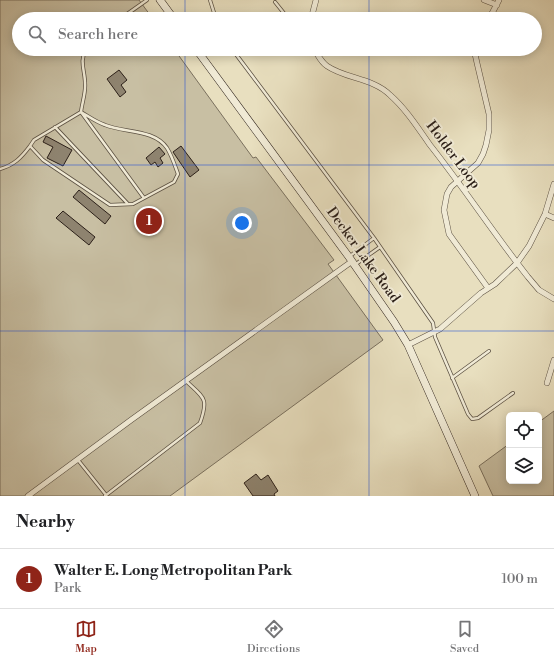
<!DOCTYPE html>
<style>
body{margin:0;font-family:"Libre Bodoni",serif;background:#f6f6f6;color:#202124}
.controls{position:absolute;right:12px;bottom:12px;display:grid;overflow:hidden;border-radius:6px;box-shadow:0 2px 10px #0003}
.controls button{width:36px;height:36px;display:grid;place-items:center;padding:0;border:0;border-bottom:1px solid #e0e0e0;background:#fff;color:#202124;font:20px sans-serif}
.you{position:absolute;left:242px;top:223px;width:14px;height:14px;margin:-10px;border:3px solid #fff;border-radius:50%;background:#1a73e8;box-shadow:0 0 0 6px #1a73e833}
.badge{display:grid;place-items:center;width:26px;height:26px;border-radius:50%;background:#8f2418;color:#fff;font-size:13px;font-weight:700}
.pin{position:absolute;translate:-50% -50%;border:2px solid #fff;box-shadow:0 1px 4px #0006}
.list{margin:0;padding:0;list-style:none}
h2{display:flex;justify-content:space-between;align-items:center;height:52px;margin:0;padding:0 16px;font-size:17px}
h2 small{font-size:13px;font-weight:400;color:#757577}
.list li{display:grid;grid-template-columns:26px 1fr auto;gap:12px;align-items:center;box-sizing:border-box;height:60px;padding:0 16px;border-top:1px solid #e0e0e0}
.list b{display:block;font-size:15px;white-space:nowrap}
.list p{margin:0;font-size:13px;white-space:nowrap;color:#757577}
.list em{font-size:13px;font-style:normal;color:#757577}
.icon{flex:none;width:22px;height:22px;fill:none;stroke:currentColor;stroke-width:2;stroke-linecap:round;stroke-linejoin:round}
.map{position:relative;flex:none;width:554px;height:496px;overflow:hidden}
.search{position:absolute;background:#fff;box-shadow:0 2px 10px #0003;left:12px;right:12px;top:12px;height:44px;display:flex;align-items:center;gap:10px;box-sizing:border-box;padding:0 14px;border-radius:22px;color:#757577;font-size:15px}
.sheet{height:112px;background:#fff}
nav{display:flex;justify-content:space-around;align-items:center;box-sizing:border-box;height:56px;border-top:1px solid #e0e0e0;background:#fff;font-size:11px;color:#757577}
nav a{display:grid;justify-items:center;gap:2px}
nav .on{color:#8f2418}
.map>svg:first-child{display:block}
.green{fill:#c8bfa3;stroke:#7a705e}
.building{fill:#8e836f;stroke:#2c2019}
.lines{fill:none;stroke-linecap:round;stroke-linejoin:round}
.service-casing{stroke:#5b5042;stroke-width:4}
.minor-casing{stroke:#5b5042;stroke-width:6}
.secondary-casing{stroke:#2c2019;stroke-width:8}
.service{stroke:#f0ead5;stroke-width:2.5}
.minor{stroke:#f0ead5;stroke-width:5}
.secondary{stroke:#f0ead5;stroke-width:7}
.grid{fill:none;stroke:#1d4ed8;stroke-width:1;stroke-opacity:0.55}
.labels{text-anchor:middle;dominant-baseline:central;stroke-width:4;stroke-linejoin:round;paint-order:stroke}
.street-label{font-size:14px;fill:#2c2019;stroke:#f0ead5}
</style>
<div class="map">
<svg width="554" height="496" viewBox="0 0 554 496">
<rect width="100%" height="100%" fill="#e8dfbf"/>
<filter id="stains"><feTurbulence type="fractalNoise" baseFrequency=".005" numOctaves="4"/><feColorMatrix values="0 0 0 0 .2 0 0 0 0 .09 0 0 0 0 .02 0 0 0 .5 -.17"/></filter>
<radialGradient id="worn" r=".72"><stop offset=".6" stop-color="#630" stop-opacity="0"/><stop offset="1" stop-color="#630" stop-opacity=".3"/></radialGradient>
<!-- green -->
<path class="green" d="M0,0H139L153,19H19V49H174L253,158L256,157L334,260L328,264L383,340L170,496H0Z
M554,411V496H493L479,466L509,444V481H539V422Z"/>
<!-- building -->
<path class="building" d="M119,70L127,80L121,85L126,92L120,97L107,79Z
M46,136L72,150L63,166L47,158L53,147L43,142Z
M181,146L199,170L190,177L173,152Z
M159,147L165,154L160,158L163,163L158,167L155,162L151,165L146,158Z
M79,190L111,216L105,224L73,197Z
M63,211L95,237L89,245L56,218Z
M256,474L261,480L268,475L278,491L274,494L275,496H253L244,483Z"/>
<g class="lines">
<!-- service casing -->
<g class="service-casing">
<path id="service" d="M210,0L216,19
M275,2L287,17L291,19
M120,19L147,0
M86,49C79,61 85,71 85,83C86,92 82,103 81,112L144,198
M232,49L374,238L433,323L435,337L468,414L472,419L478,418L513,393
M81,112C88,116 96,122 105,125C125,133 154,129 167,148C172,156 175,166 178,174L174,182L133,204L110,205L43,160L30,146L34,140Z
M55,127L128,204
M0,169C14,165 21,158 30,146
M350,256L374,238
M356,264L380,247
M452,378L489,351
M78,460L106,495
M105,496L200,423C209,398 204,398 186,381"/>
</g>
<!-- minor casing -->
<g class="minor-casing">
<path id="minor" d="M484,0L497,5
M311,19L316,0
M489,19L499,0
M314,49C318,55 321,62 327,66C346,79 373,78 390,95C406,109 418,128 430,145C464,188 494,234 528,277L539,290L554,299
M476,49L475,54L477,63L489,114V130L486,145L483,154L478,163L451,187L447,194L444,210L449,234L488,288
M545,214L554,218
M408,345L440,329L481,293L495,284L517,263L529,246L545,214L554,184
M547,383L554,360
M28,496L131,420L351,262"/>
</g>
<!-- secondary casing -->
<g class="secondary-casing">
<path id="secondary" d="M160,0L174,19
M196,49L349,257L394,322L408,345L475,496"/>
</g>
<!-- service -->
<use href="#service" class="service"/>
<!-- minor -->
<use href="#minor" class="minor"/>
<!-- secondary -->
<use href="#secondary" class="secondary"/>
</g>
<!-- grid -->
<path class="grid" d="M185,0V19M369,0V19M185,49V496M369,49V496M0,165H554M0,331H554"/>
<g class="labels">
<!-- street labels -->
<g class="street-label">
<text transform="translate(453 155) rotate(53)">Holder Loop</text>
<text transform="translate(363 255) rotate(54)">Decker Lake Road</text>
</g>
</g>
<rect width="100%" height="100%" filter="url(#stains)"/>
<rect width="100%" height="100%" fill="url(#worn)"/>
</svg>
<div class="controls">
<button><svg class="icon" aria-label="locate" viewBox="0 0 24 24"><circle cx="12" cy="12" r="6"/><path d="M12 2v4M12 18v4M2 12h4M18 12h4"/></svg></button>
<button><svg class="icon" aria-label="layers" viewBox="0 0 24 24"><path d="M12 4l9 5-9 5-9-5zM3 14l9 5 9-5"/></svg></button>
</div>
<div class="you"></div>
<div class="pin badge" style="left:149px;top:221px">1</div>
<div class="search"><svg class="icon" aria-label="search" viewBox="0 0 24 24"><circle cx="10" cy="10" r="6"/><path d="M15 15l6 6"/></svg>Search here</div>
</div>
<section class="sheet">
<h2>Nearby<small></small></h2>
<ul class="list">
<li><span class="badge">1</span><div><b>Walter E. Long Metropolitan Park</b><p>Park</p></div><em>100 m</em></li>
</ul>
</section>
<nav>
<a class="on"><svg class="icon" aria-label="map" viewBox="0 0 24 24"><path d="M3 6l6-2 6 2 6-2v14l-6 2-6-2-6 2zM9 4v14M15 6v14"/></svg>Map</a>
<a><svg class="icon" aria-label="directions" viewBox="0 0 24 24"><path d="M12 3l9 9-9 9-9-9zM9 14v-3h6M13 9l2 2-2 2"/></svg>Directions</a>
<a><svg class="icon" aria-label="saved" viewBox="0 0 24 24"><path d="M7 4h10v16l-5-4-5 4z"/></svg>Saved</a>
</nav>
